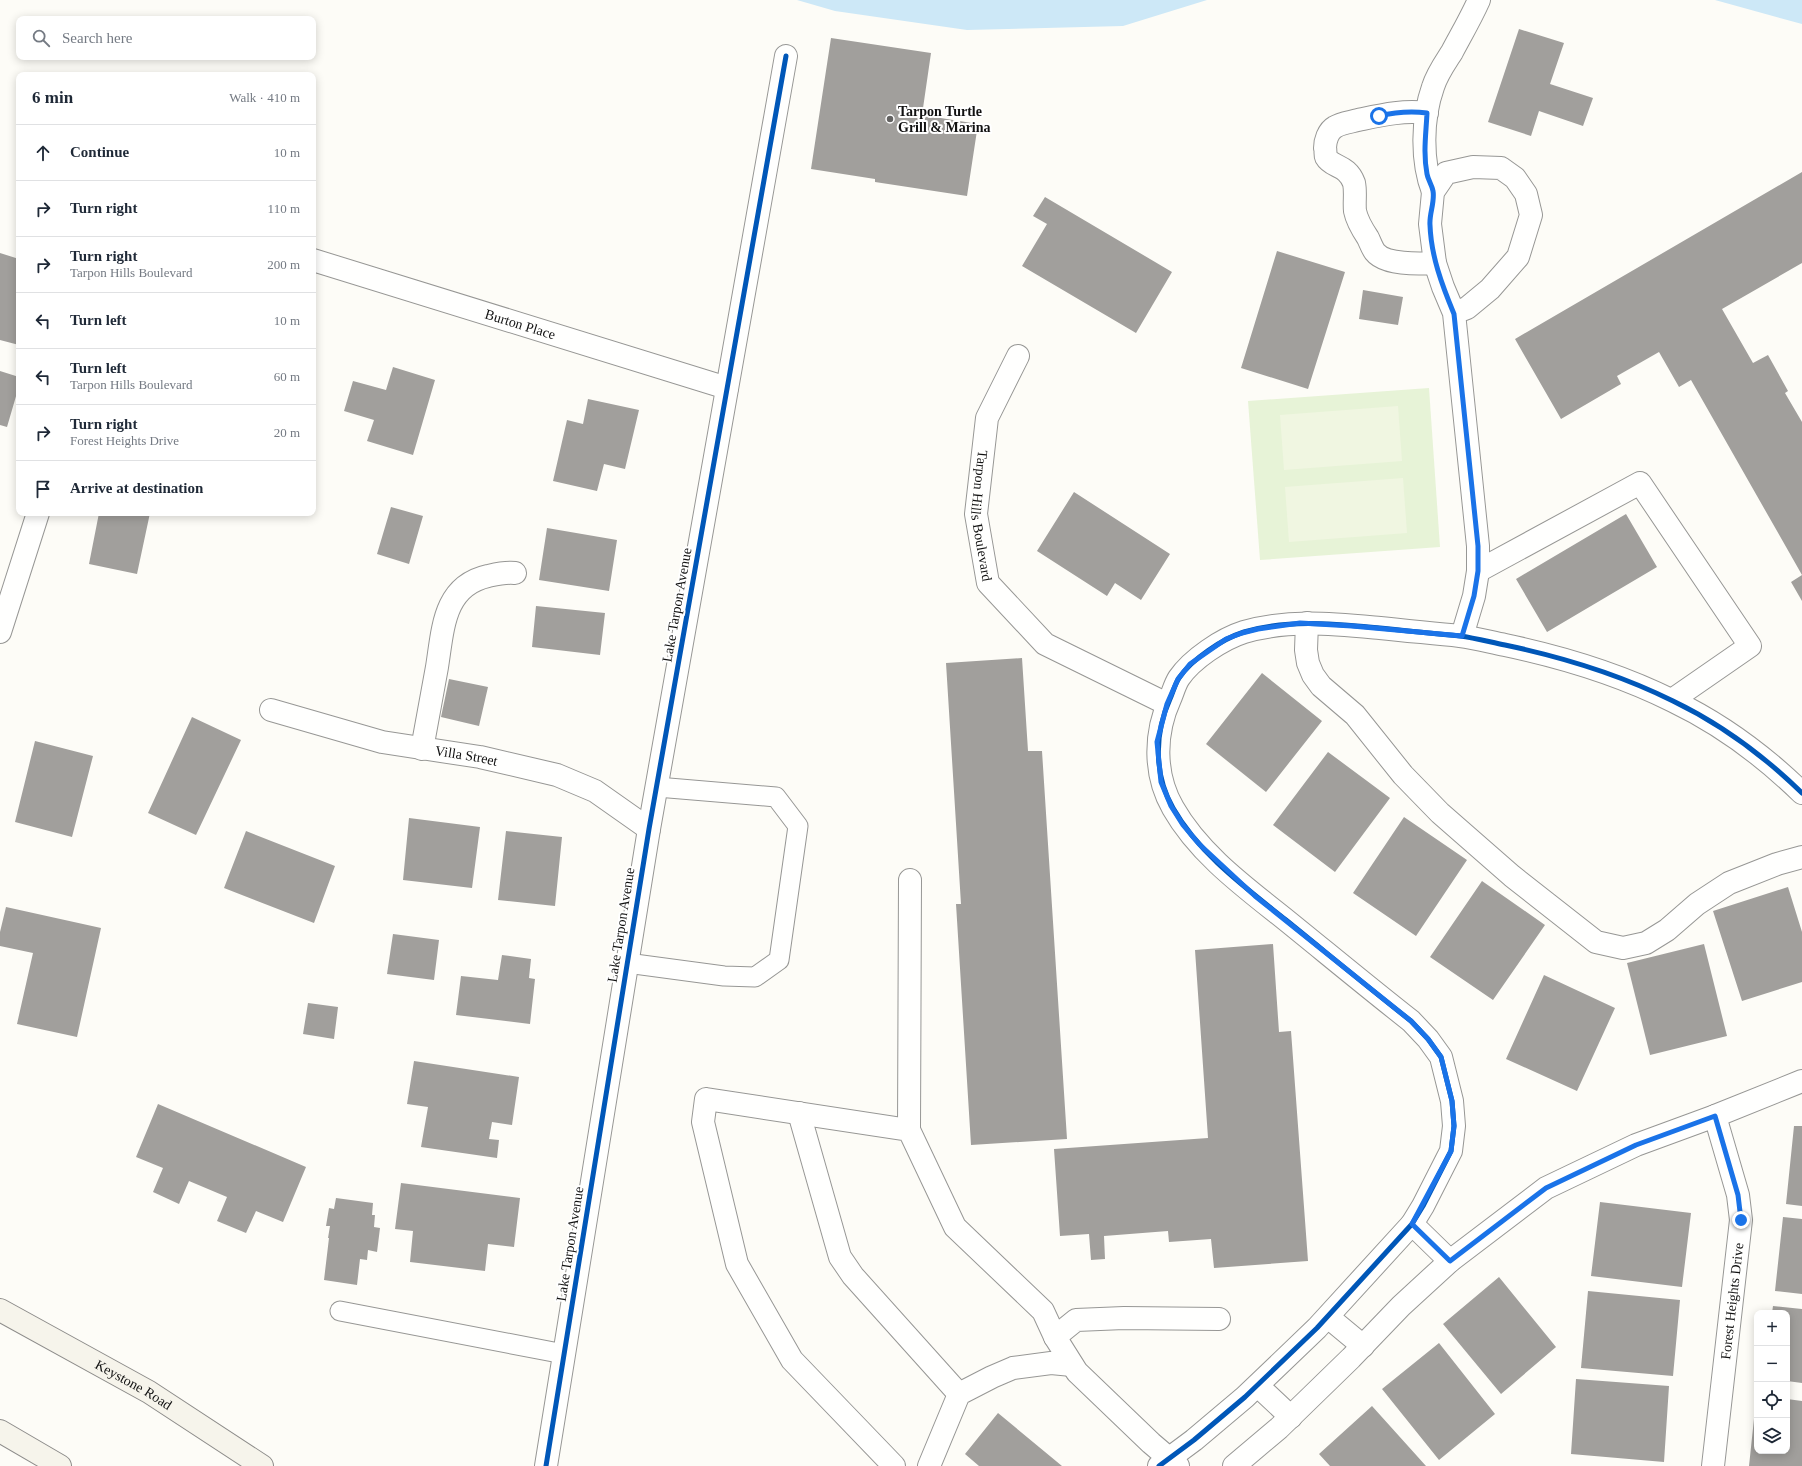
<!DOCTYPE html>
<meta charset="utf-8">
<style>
body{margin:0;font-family:Georgia,serif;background:#f6f6f7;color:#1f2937}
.controls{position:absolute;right:12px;bottom:12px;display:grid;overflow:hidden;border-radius:8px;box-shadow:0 2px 10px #0003}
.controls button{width:36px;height:36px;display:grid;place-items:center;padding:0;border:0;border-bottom:1px solid #e0e1e3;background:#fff;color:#1f2937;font:20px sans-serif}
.stop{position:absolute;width:12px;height:12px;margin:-9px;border:3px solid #1a73e8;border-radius:50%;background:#fff}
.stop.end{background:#1a73e8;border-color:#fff;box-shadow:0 1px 4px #0008}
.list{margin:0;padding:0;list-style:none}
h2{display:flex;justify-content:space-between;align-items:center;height:52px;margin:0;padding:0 16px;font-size:17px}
h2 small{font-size:13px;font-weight:400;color:#747a83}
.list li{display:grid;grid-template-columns:26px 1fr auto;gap:12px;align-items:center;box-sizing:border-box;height:56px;padding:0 16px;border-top:1px solid #e0e1e3}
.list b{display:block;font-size:15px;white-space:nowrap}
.list p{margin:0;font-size:13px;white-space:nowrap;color:#747a83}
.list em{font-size:13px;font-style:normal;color:#747a83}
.icon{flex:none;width:22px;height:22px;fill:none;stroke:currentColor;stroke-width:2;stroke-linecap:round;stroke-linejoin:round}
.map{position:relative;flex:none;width:1802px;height:1466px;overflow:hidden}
.search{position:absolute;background:#fff;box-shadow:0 2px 10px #0003;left:16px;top:16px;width:300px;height:44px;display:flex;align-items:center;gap:10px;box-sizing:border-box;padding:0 14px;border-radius:8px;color:#747a83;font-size:15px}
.panel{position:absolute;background:#fff;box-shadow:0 2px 10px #0003;left:16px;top:72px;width:300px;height:444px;border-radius:8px}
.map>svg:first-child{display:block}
.green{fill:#e7f3d7}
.pitch{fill:#f0f6e1}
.water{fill:#cde8f7}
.building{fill:#a19f9c}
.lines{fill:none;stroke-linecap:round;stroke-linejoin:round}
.service-casing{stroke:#979795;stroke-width:21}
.minor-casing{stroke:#979795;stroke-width:24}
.secondary-casing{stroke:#8e8d8b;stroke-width:24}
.service{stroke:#fffffe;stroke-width:19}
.minor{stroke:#fffffe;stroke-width:22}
.secondary{stroke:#f6f4eb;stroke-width:22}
.cycleway-casing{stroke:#fff;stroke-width:8}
.cycleway{stroke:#0057b8;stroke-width:5}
.route{stroke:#1a73e8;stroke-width:5}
.poi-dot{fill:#646362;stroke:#fff;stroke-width:1.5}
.labels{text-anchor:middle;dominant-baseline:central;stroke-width:4;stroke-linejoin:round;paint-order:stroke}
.poi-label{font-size:14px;font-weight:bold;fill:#111;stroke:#fff;text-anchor:start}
.street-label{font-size:14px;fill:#111;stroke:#fff}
</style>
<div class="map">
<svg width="1802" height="1466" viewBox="0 0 1802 1466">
<rect width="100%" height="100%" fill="#fdfcf7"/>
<!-- green -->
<path class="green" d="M1429,388L1440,547L1260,560L1248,401Z"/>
<!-- pitch -->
<path class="pitch" d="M1398,406L1402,461L1284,470L1280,415Z
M1403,478L1407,533L1289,542L1285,487Z"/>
<!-- water -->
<path class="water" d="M797,0H1207L1123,26L967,30L835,11Z
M1715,0H1802V24Z"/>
<!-- building -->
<path class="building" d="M1519,29L1564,43L1550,84L1593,98L1583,126L1539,111L1531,136L1488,122Z
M831,38L931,53L922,115L978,124L967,196L875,182V179L811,169Z
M1802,172V263L1722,309L1753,363L1768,355L1788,391L1785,393L1802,422V601L1791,582L1802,575L1691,380L1679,387L1659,352L1617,376L1621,384L1561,419L1515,339Z
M1045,197L1172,272L1136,333L1022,266L1047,224L1033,216Z
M1277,251L1345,272L1308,389L1241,368Z
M0,253L19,259V345L0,340Z
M1363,290L1403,297L1398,325L1359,319Z
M393,367L435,380L413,455L367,441L374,420L344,411L353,381L386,390Z
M0,371L19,377V386L7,427L0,425Z
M588,399L639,410L625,469L604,464L597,491L553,481L567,420L583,424Z
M1074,492L1170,554L1141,600L1115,583L1107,596L1037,551Z
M391,507L423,516L409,564L377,554Z
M99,513H150L137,574L89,564Z
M1626,514L1657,567L1547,632L1516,579Z
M547,528L617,540L609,591L539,580Z
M536,606L605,613L600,655L532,647Z
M1022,658L1028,751H1042L1067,1139L971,1145L956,904H961L946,663Z
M1262,673L1322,721L1266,792L1206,744Z
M449,679L488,687L479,726L441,717Z
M192,717L241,740L196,835L148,813Z
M35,741L93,756L72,837L15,822Z
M1328,752L1390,798L1335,872L1273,825Z
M1404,817L1467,860L1416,936L1353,893Z
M409,818L480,827L472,888L403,880Z
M246,831L335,866L314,923L224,888Z
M506,831L562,837L555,906L498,900Z
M1482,881L1545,925L1493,1000L1430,957Z
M1788,887L1802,932V982L1742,1001L1713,911Z
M6,907L101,928L77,1037L17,1024L33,953L0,946V932Z
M393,934L439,940L434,980L387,974Z
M1273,944L1279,1032L1291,1031L1308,1261L1214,1268L1211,1239L1169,1242L1168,1231L1104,1236L1105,1259L1091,1260L1089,1234L1060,1236L1054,1149L1208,1138L1195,950Z
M1704,944L1727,1036L1650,1055L1627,963Z
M502,955L531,959L529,978L535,979L530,1024L456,1015L461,976L498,980Z
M1544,975L1615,1008L1577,1091L1506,1059Z
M308,1003L338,1007L334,1039L303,1034Z
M414,1061L519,1077L512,1125L492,1122L489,1139L499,1140L497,1158L421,1147L428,1107L407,1104Z
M158,1104L306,1167L283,1222L256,1211L246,1233L217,1221L227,1197L189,1181L179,1204L153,1192L163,1168L136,1157Z
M1794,1126H1802V1206L1786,1204Z
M401,1183L520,1198L514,1247L488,1244L485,1271L410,1262L413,1231L395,1229Z
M336,1198L373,1203L372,1215H375L374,1227L380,1228L377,1252L368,1250L367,1260L360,1259L357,1285L324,1280L329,1238H328L330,1226H326L329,1208L334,1209Z
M1600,1202L1691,1213L1682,1287L1591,1276Z
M1783,1217L1802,1219V1294L1775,1291Z
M1499,1277L1556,1347L1501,1394L1443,1324Z
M1588,1291L1680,1300L1673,1376L1581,1368Z
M1773,1306L1802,1309V1383L1787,1381V1313H1772Z
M1439,1343L1495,1414L1439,1460L1382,1389Z
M1576,1379L1669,1386L1664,1462L1571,1454Z
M1787,1399L1802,1401V1466H1749L1756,1400L1757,1451H1787Z
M1372,1406L1426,1466H1330L1319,1454Z
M998,1413L1062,1466H979L965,1454Z"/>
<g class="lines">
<!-- service casing -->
<g class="service-casing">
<path id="service" d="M627,963L724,976L755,977L779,960L798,826L776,797L657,787
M340,1311L564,1354"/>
</g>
<!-- minor casing -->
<g class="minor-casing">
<g id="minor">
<path d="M1427,113C1403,110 1382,115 1358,120C1351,122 1341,123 1335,127C1328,131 1325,141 1325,148C1326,151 1325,155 1326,157C1332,168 1347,164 1354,183C1356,192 1354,202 1355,211C1357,221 1362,229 1368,238C1370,242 1372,248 1375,252C1385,265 1420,264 1435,263"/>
<path d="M1433,192C1421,161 1422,118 1433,87C1437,74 1445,63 1452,52C1461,35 1471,18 1479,0"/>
<path id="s1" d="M313,260L727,388"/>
<path d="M1454,313L1467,308L1490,289L1518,257L1531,215L1526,194L1515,178L1501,168L1473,167L1446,173L1433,192L1430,224L1435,263L1443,287L1454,313L1478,546V571L1474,596L1462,636"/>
<path id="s2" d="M1018,356L987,418L976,514L988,583L1045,644L1167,704"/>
<path d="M1478,571L1640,483L1750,646L1672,700"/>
<path d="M1307,623L1306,650L1308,663L1313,675L1321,686L1355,715L1403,775L1440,813L1512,876L1596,942L1623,948L1646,943L1667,930L1697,904L1729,883L1777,864L1802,857"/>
<path d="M0,632L38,513"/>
<path id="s3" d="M271,710L382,742L480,757L557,775L595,791L649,829"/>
<path d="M422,749C427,722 432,694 437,667C443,630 443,586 488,576C497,574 505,572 515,573"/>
<path d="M799,1113L840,1257L853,1276L959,1394"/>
<path d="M909,1130L910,880"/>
<path d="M1412,1224L1450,1261"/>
<path d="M1328,1317L1363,1346"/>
<path d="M1055,1337L1076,1320L1124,1318L1219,1319"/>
<path d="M1258,1386L1291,1417"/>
<path d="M546,1466L649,829L786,56"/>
<path d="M894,1466L792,1360L737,1264L703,1122L706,1099L909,1130L955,1227L1043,1311L1055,1337L1077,1372L1151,1443L1178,1466"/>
<path d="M929,1466L959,1394L992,1377L1013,1368L1051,1363L1072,1365"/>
<path d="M1159,1466L1194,1440L1245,1397L1317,1328L1412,1224L1423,1206L1451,1151L1454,1126L1452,1101L1441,1057L1428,1039L1411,1021C1369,988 1328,954 1286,920C1246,888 1199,854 1173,808C1154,775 1154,734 1170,699C1173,692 1175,684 1179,678C1192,659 1222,639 1244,632C1288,619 1335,624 1380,628C1406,631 1433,633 1460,636C1475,638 1490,642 1505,645C1562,657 1619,674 1673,701C1721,724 1763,755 1802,793"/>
<path d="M1234,1466L1279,1428L1351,1358L1401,1306L1450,1261L1546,1188L1636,1145L1715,1116L1802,1081"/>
<path id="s4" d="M1713,1466L1741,1220L1738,1195L1715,1116"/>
</g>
</g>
<!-- secondary casing -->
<g class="secondary-casing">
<g id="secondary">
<path id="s5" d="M0,1310L149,1392L262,1466"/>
<path d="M0,1431L60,1466"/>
</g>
</g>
<!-- service -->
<use href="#service" class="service"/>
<!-- minor -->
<use href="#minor" class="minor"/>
<!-- secondary -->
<use href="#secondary" class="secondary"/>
<!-- cycleway casing -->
<g class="cycleway-casing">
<path id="cycleway" d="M546,1466L649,829L786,56
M1159,1466L1194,1440L1245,1397L1317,1328L1412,1224L1423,1206L1451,1151L1454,1126L1452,1101L1441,1057L1428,1039L1411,1021C1369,988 1328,954 1286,920C1246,888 1199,854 1173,808C1154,775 1154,734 1170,699C1173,692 1175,684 1179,678C1192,659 1222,639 1244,632C1288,619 1335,624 1380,628C1406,631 1433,633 1460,636C1475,638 1490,642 1505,645C1562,657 1619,674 1673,701C1721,724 1763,755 1802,793"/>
</g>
<!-- cycleway -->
<use href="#cycleway" class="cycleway"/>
</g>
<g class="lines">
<!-- route -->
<path class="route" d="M1379,116C1396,112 1410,111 1427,113C1426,134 1423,153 1427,174C1428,180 1432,185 1433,191C1435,202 1429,214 1430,225C1431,256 1442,285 1454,314L1478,546V571L1474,596L1462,636L1352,626L1300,623L1258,629L1242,633L1226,639L1190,664L1178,679L1167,704L1157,742L1161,782L1171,806L1183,825L1199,844L1255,896L1411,1021L1428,1039L1441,1057L1452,1101L1454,1126L1451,1151L1412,1224L1450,1261L1546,1188L1636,1145L1715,1116L1738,1195L1741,1220"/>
</g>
<!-- markers -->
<circle class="poi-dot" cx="890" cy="119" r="4"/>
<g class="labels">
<!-- poi labels -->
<g class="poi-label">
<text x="898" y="111">Tarpon Turtle<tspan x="898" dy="16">Grill &amp; Marina</tspan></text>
</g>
<!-- street labels -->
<g class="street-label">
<text stroke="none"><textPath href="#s1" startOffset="217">Burton Place</textPath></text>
<text stroke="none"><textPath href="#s2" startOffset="168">Tarpon Hills Boulevard</textPath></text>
<text transform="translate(677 605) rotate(-80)">Lake Tarpon Avenue</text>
<text stroke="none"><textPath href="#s3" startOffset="201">Villa Street</textPath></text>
<text transform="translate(621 925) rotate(-81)">Lake Tarpon Avenue</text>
<text transform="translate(570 1244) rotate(-81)">Lake Tarpon Avenue</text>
<text stroke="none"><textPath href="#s4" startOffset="166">Forest Heights Drive</textPath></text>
<text stroke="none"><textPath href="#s5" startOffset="153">Keystone Road</textPath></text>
</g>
</g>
</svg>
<div class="controls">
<button>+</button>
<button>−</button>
<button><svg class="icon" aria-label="locate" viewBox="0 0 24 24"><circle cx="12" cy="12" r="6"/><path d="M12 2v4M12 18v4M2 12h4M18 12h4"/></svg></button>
<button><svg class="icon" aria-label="layers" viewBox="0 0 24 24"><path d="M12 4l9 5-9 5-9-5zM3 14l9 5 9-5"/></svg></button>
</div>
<div class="stop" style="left:1379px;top:116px"></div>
<div class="stop end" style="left:1741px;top:1220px"></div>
<div class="search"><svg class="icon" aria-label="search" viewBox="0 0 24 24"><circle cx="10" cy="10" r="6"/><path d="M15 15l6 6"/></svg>Search here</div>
<section class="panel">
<h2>6 min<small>Walk · 410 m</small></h2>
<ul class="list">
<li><svg class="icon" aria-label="ahead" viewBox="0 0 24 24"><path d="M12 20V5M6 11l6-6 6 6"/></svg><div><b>Continue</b></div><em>10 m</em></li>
<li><svg class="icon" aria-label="right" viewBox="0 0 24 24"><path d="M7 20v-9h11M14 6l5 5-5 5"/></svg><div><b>Turn right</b></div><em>110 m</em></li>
<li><svg class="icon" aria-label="right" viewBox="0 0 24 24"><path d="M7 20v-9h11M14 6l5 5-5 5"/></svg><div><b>Turn right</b><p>Tarpon Hills Boulevard</p></div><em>200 m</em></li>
<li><svg class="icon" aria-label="left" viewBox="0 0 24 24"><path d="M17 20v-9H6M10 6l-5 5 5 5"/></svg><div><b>Turn left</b></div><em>10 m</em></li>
<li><svg class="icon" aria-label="left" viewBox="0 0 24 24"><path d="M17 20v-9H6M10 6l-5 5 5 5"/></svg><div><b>Turn left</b><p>Tarpon Hills Boulevard</p></div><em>60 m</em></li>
<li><svg class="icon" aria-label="right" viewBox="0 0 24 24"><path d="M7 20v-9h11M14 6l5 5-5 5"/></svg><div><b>Turn right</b><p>Forest Heights Drive</p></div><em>20 m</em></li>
<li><svg class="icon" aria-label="arrive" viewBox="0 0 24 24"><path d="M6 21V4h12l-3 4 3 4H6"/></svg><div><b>Arrive at destination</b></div></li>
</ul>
</section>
</div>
